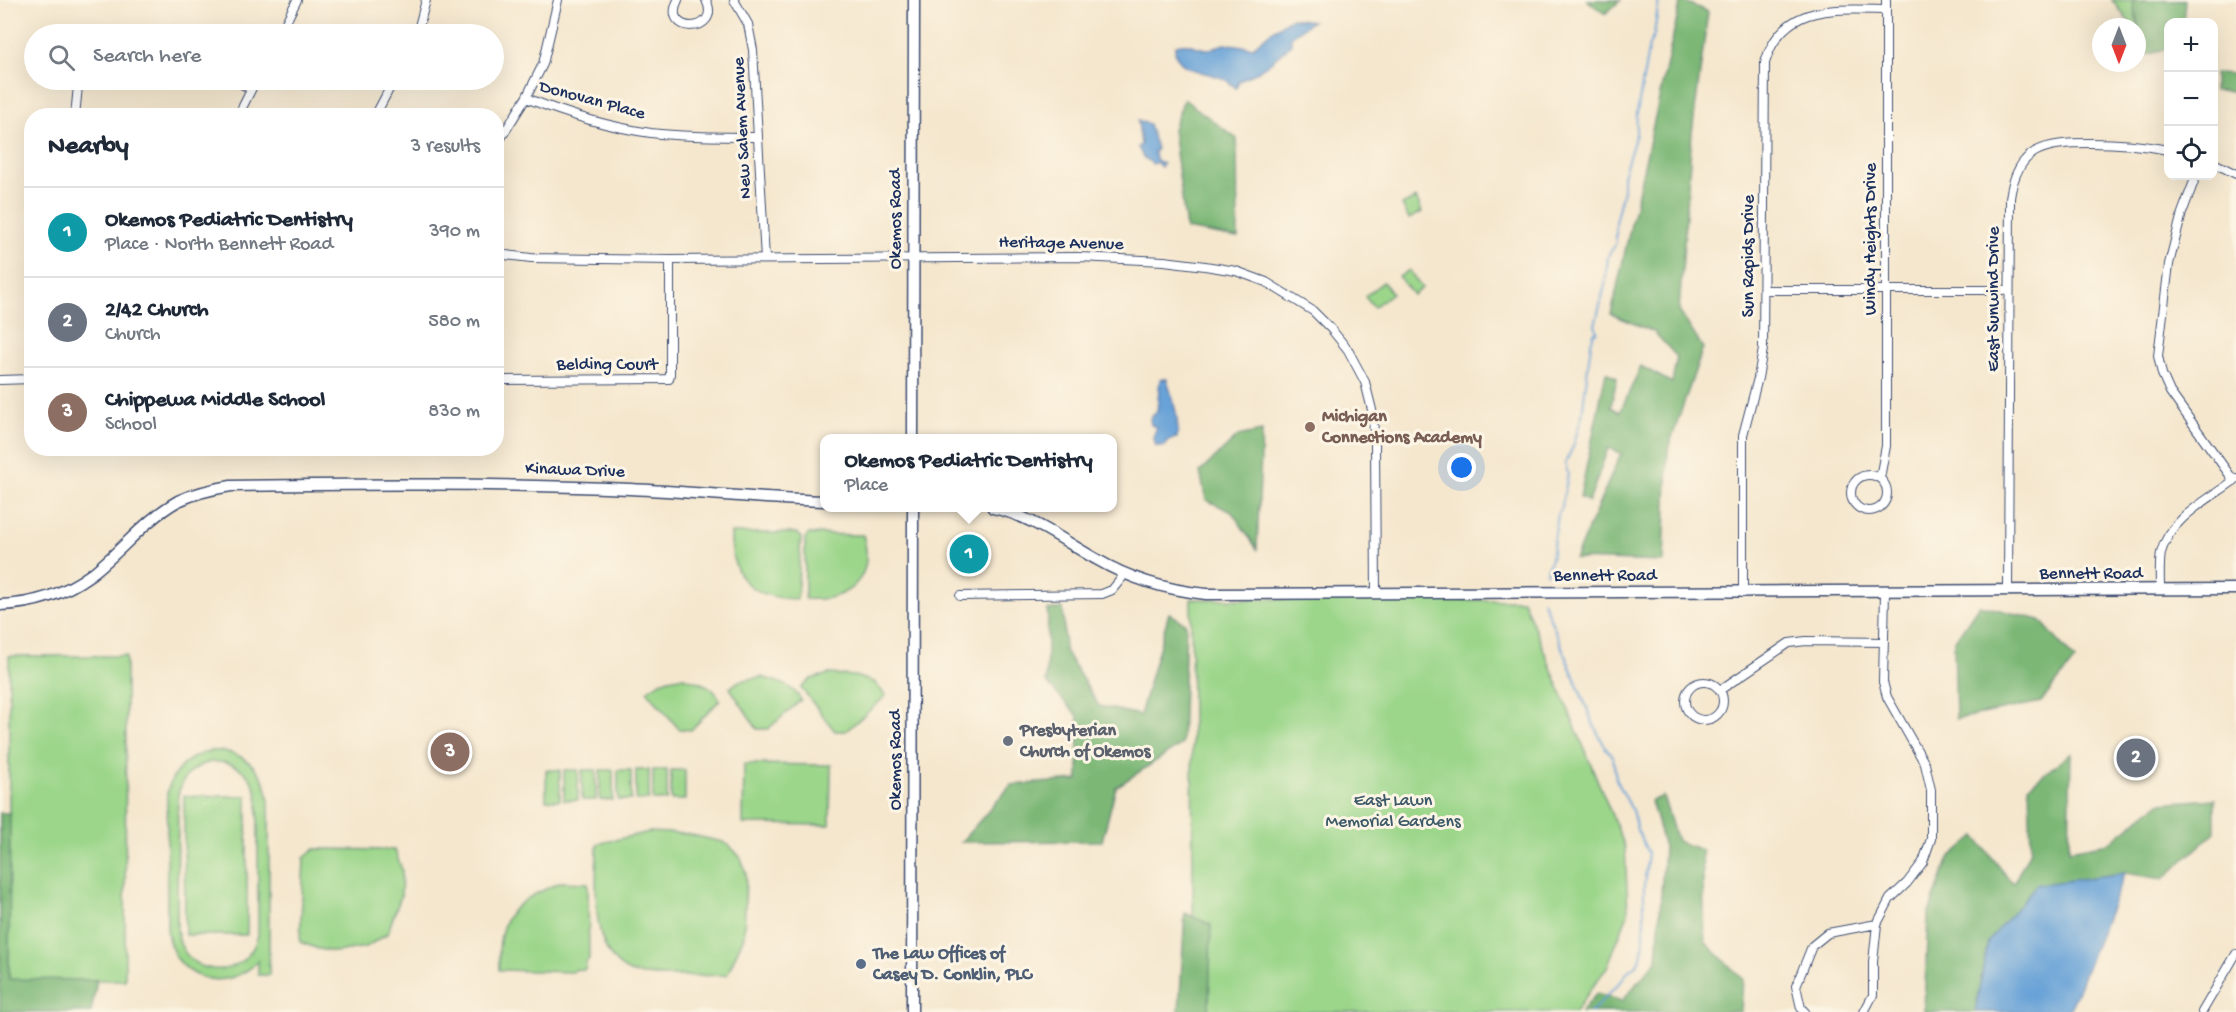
<!DOCTYPE html>
<meta charset="utf-8">
<style>
body{margin:0;font-family:"Gochi Hand",sans-serif;background:#f6f6f7;color:#1f2937}
.controls{position:absolute;right:18px;top:18px;display:grid;overflow:hidden;border-radius:12px;box-shadow:0 6px 24px #0002}
.controls button{width:54px;height:54px;display:grid;place-items:center;padding:0;border:0;border-bottom:2px solid #e0e1e3;background:#fff;color:#1f2937;font:30px sans-serif}
.compass{position:absolute;left:2092px;top:18px;width:54px;height:54px;border-radius:50%;background:#fff;box-shadow:0 6px 24px #0002;rotate:180deg}
.you{position:absolute;left:1462px;top:468px;width:21px;height:21px;margin:-15px;border:4px solid #fff;border-radius:50%;background:#1a73e8;box-shadow:0 0 0 9px #1a73e833}
.badge{display:grid;place-items:center;width:39px;height:39px;border-radius:50%;background:#db2777;color:#fff;font-size:20px;font-weight:700}
.pin{position:absolute;translate:-50% -50%;border:3px solid #fff;box-shadow:0 2px 6px #0006}
.popup{position:absolute;left:820px;top:434px;width:297px;height:78px;box-sizing:border-box;display:grid;place-content:center;border-radius:12px;background:#fff;filter:drop-shadow(0 2px 4px #0005);font-size:20px;white-space:nowrap;color:#747a83}
.popup b{font-size:22px;color:#1f2937}
.popup::after{content:'';position:absolute;left:50%;top:100%;margin-left:-12px;border:12px solid transparent;border-top-color:#fff}
.list{margin:0;padding:0;list-style:none}
h2{display:flex;justify-content:space-between;align-items:center;height:78px;margin:0;padding:0 24px;font-size:26px}
h2 small{font-size:20px;font-weight:400;color:#747a83}
.list li{display:grid;grid-template-columns:39px 1fr auto;gap:18px;align-items:center;box-sizing:border-box;height:90px;padding:0 24px;border-top:2px solid #e0e1e3}
.list b{display:block;font-size:22px;white-space:nowrap}
.list p{margin:0;font-size:20px;white-space:nowrap;color:#747a83}
.list em{font-size:20px;font-style:normal;color:#747a83}
.icon{flex:none;width:33px;height:33px;fill:none;stroke:currentColor;stroke-width:2;stroke-linecap:round;stroke-linejoin:round}
.map{position:relative;flex:none;width:2236px;height:1012px;overflow:hidden}
.search{position:absolute;background:#fff;box-shadow:0 6px 24px #0002;left:24px;top:24px;width:480px;height:66px;display:flex;align-items:center;gap:15px;box-sizing:border-box;padding:0 21px;border-radius:33px;color:#747a83;font-size:22px}
.panel{position:absolute;background:#fff;box-shadow:0 6px 24px #0002;left:24px;top:108px;width:480px;height:348px;border-radius:24px}
.map>svg:first-child{display:block}
.green{fill:#9bd68a;stroke:#5b8274;stroke-width:1.5;fill-rule:evenodd}
.forest{fill:#7cb776;stroke:#4c736a;stroke-width:1.5}
.water{fill:#67a2d7;stroke:#41689a;stroke-width:1.5}
.lines{fill:none;stroke-linecap:round;stroke-linejoin:round}
.stream{stroke:#67a2d7;stroke-width:2}
.street-casing{stroke:#3c4b6f;stroke-width:10}
.secondary-casing{stroke:#3c4b6f;stroke-width:13}
.street{stroke:#fff;stroke-width:8}
.secondary{stroke:#fff;stroke-width:10}
.education-dot{fill:#8d6e63;stroke:#fcf5e5;stroke-width:2}
.worship-dot{fill:#6b7280;stroke:#fcf5e5;stroke-width:2}
.service-dot{fill:#5c6f8a;stroke:#fcf5e5;stroke-width:2}
.labels{text-anchor:middle;dominant-baseline:central;stroke-width:6;stroke-linejoin:round;paint-order:stroke}
.street-label{font-size:18px;fill:#1b2f5e;stroke:#fcf5e5}
.education-label{font-size:18px;font-weight:bold;fill:#785e54;stroke:#fcf5e5;text-anchor:start}
.worship-label{font-size:18px;font-weight:bold;fill:#5b616d;stroke:#fcf5e5;text-anchor:start}
.park-label{font-size:18px;fill:#3b5969;stroke:#fcf5e5}
.service-label{font-size:18px;font-weight:bold;fill:#4e5e75;stroke:#fcf5e5;text-anchor:start}
</style>
<div class="map">
<svg width="2236" height="1012" viewBox="0 0 2236 1012">
<rect width="100%" height="100%" fill="#fcf5e5"/>
<filter id="ink" filterUnits="userSpaceOnUse"><feTurbulence type="fractalNoise" baseFrequency=".0167" numOctaves="2"/><feDisplacementMap in="SourceGraphic" scale="12" xChannelSelector="R" yChannelSelector="G"/><feConvolveMatrix kernelMatrix="1 2 1 2 8 2 1 2 1" color-interpolation-filters="sRGB"/></filter>
<filter id="wash" filterUnits="userSpaceOnUse"><feTurbulence type="fractalNoise" baseFrequency=".008" numOctaves="4" result="noise"/><feDisplacementMap in="SourceGraphic" scale="24" xChannelSelector="R" yChannelSelector="G"/><feGaussianBlur stdDeviation="1.35" result="paint"/><feColorMatrix in="noise" values="0 0 0 0 0 0 0 0 0 0 0 0 0 0 0 0 0 1.4 0 .05"/><feComposite in="paint" operator="in"/></filter>
<g filter="url(#wash)">
<rect width="100%" height="100%" fill="#f5e7ce"/>
<!-- green -->
<path class="green" d="M2112,0H2184L2168,22V31L2132,26Z
M1416,198L1422,212L1409,219L1402,205Z
M1409,270L1422,288L1413,295L1399,277Z
M1383,282L1392,293L1374,307L1365,296Z
M731,533H797L801,537L797,599C752,598 730,580 731,533Z
M809,534L863,535C876,580 847,602 805,599V538Z
M1191,599L1523,600L1625,847L1628,914L1607,967L1575,1012H1194Z
M9,656H126L125,980H9Z
M829,674L854,676L874,682L886,696L846,731H835L801,688L811,679Z
M683,677C698,682 713,684 720,700L691,730L679,729L647,691C659,681 668,678 683,677Z
M761,677C778,682 792,684 801,700L768,729H757L730,688L739,681Z
M210,751C242,749 266,769 269,802V975H258V961C224,997 171,978 167,929V794C172,771 187,757 210,751ZM211,762C237,760 256,776 258,802V935C246,984 181,979 177,929L178,795C182,777 193,766 211,762Z
M744,764L831,765L830,825L743,824Z
M546,770H560V800H546Z
M564,770H578V800H564Z
M582,770H596V800H582Z
M600,770H613V800H600Z
M618,770H631V800H618Z
M636,770H649V800H636Z
M653,770H667V800H653Z
M671,770H685V800H671Z
M184,796H247V935H185Z
M649,832L687,834L723,842L730,846L741,858L746,873L744,936L727,975C706,975 647,979 630,972C587,954 597,881 597,844Z
M315,849L395,850L402,870L401,896L387,934L366,947L336,952L318,949L300,942L304,858Z
M561,882L588,883L589,959L586,962V967L584,970L577,969L572,972L499,970C497,914 511,904 561,882Z"/>
<!-- forest -->
<path class="forest" d="M1587,0H1621L1605,14Z
M1681,0L1708,12L1692,133L1679,311L1703,348L1668,449L1664,562L1575,559L1621,453L1608,448L1589,502L1580,497L1606,372L1617,378L1611,407L1620,412L1641,366L1672,383L1677,357L1654,332L1611,314Z
M2132,0H2185L2183,22H2168V49L2145,55Z
M2214,73L2236,74V92L2214,91Z
M1184,99L1237,139L1238,238L1186,229L1173,129Z
M1262,431L1257,549L1232,512L1206,500L1200,472L1238,436Z
M1979,605L2040,620L2075,660L2041,702L1956,719L1954,642Z
M1063,608L1065,651L1099,706L1140,715L1169,613L1186,624L1182,744L1116,787L1102,841L961,842L1011,785L1078,780V716L1046,682L1048,610Z
M2071,753L2069,850L2109,843L2159,803L2215,799V832L2163,879L2125,873L1988,942L1975,1012H1924L1928,915L1949,858L1975,836L2013,884L2031,849L2029,786Z
M1663,796L1677,841L1702,850L1705,942L1743,979L1741,1012H1581L1597,993L1622,1001L1657,960L1664,847L1651,801Z
M0,813H10L9,979L97,980L91,1012H0Z
M1185,913L1211,925L1209,1012H1179Z"/>
<!-- water -->
<path class="water" d="M1292,18L1312,21L1291,37V44C1276,59 1259,73 1239,81L1236,88C1232,85 1228,81 1224,79C1209,71 1173,73 1175,46C1186,40 1195,48 1207,49C1213,49 1219,45 1225,44C1231,43 1245,47 1253,47L1273,30Z
M1138,121L1149,124L1157,149L1154,152L1156,159L1163,164L1161,167L1156,162L1153,164L1143,157L1138,147L1141,145Z
M1160,379H1167C1172,398 1180,417 1177,438L1168,440L1165,446H1156L1153,437L1157,427L1151,425L1150,418L1157,412Z
M2125,873L2071,1007L2064,1012H1975L1988,942L2036,885Z"/>
<g class="lines">
<!-- stream -->
<path class="stream" d="M1546,573L1551,558L1558,515L1562,505L1568,474L1565,463L1573,447L1582,415L1591,343L1594,333L1597,332L1595,325L1605,285L1608,256L1616,243V218L1623,190V176L1636,134L1637,113L1649,45L1654,35L1659,0
M1543,601L1595,728L1607,750L1613,757L1616,779L1632,810L1637,830L1648,853L1644,885V942L1641,957L1637,964L1628,971L1622,980L1591,1012"/>
</g>
</g>
<g filter="url(#ink)">
<g class="lines">
<!-- street casing -->
<g class="street-casing">
<path id="street" d="M678,0C660,35 723,34 706,0
M734,0L748,24L753,50L765,259
M280,34L297,0
M417,34L426,0
M234,80L251,89
M526,98C566,114 608,127 651,133C686,137 722,137 758,137
M75,116L78,86L81,80
M238,116L256,80
M375,116L394,80
M496,146L526,98L543,64L558,0
M2214,163L2236,174
M2196,176L2182,213L2169,264L2158,356L2162,374L2170,392L2234,481
M496,254L531,258L670,260L1079,257L1164,261L1205,266L1236,271L1266,282L1313,311L1332,330L1348,350L1365,382L1372,410L1375,442L1376,594
M1764,290H2009
M0,380L32,379
M496,380L669,379L670,374V260
M1851 493a18 18 0 1 1 36 0a18 18 0 1 1-36 0Z
M1880,478L1886,446V0
M2160,590C2160,578 2159,565 2161,553C2169,518 2210,499 2236,479
M2008,591L2010,198C2017,147 2045,143 2090,143C2116,143 2143,145 2168,150
M1743,593V435L1758,378L1763,349L1765,63C1782,3 1835,9 1886,10
M960,596L1102,594L1112,590L1125,574
M1685 701a19 19 0 1 1 38 0a19 19 0 1 1-38 0Z
M1720,690L1789,643L1806,641L1884,642
M1805,1012L1801,1008L1796,986L1812,946L1828,933L1877,924
M1864,1012L1873,995V962L1877,924L1890,899L1907,883L1923,862L1931,839V790L1925,764L1887,697L1883,682L1885,592
M2202,1012L2236,954"/>
</g>
<!-- secondary casing -->
<g class="secondary-casing">
<path id="secondary" d="M913,438L914,0
M993,508C1032,516 1062,540 1096,559C1130,579 1167,590 1206,594L2236,589
M0,605C32,604 64,594 90,575C121,552 144,520 178,501C195,493 212,489 231,486C364,484 497,483 630,489C695,492 760,499 825,501
M912,1012L913,508"/>
</g>
<!-- street -->
<use href="#street" class="street"/>
<!-- secondary -->
<use href="#secondary" class="secondary"/>
</g>
</g>
<!-- markers -->
<circle class="education-dot" cx="1310" cy="427" r="6"/>
<circle class="worship-dot" cx="1008" cy="741" r="6"/>
<circle class="service-dot" cx="861" cy="964" r="6"/>
<g class="labels">
<!-- street labels -->
<g class="street-label">
<text transform="translate(592 101) rotate(15)">Donovan Place</text>
<text transform="translate(743 128) rotate(-93)">New Salem Avenue</text>
<text transform="translate(896 219) rotate(-90)">Okemos Road</text>
<text transform="translate(1871 239) rotate(-90)">Windy Heights Drive</text>
<text transform="translate(1061 244) rotate(1)">Heritage Avenue</text>
<text transform="translate(1749 256) rotate(-90)">Sun Rapids Drive</text>
<text transform="translate(1994 299) rotate(-90)">East Sunwind Drive</text>
<text x="607" y="365">Belding Court</text>
<text transform="translate(575 471) rotate(2)">Kinawa Drive</text>
<text x="2091" y="574">Bennett Road</text>
<text x="1605" y="576">Bennett Road</text>
<text transform="translate(896 760) rotate(-90)">Okemos Road</text>
</g>
<!-- education labels -->
<g class="education-label">
<text x="1322" y="417">Michigan<tspan x="1322" dy="21">Connections Academy</tspan></text>
</g>
<!-- worship labels -->
<g class="worship-label">
<text x="1020" y="731">Presbyterian<tspan x="1020" dy="21">Church of Okemos</tspan></text>
</g>
<!-- park labels -->
<g class="park-label">
<text x="1393" y="801">East Lawn<tspan x="1393" dy="21">Memorial Gardens</tspan></text>
</g>
<!-- service labels -->
<g class="service-label">
<text x="873" y="954">The Law Offices of<tspan x="873" dy="21">Casey D. Conklin, PLC</tspan></text>
</g>
</g>
</svg>
<div class="controls">
<button>+</button>
<button>−</button>
<button><svg class="icon" aria-label="locate" viewBox="0 0 24 24"><circle cx="12" cy="12" r="6"/><path d="M12 2v4M12 18v4M2 12h4M18 12h4"/></svg></button>
</div>
<svg class="compass" viewBox="-18 -18 36 36"><path d="M0-13l5 13h-10z" fill="#e53935"/><path d="M0 13l5-13h-10z" fill="#747a83"/></svg>
<div class="you"></div>
<div class="pin badge" style="left:969px;top:554px;background:#0f9aa8">1</div>
<div class="popup"><b>Okemos Pediatric Dentistry</b>Place</div>
<div class="pin badge" style="left:2136px;top:758px;background:#6b7280">2</div>
<div class="pin badge" style="left:450px;top:752px;background:#8d6e63">3</div>
<div class="search"><svg class="icon" aria-label="search" viewBox="0 0 24 24"><circle cx="10" cy="10" r="6"/><path d="M15 15l6 6"/></svg>Search here</div>
<section class="panel">
<h2>Nearby<small>3 results</small></h2>
<ul class="list">
<li><span class="badge" style="background:#0f9aa8">1</span><div><b>Okemos Pediatric Dentistry</b><p>Place · North Bennett Road</p></div><em>390 m</em></li>
<li><span class="badge" style="background:#6b7280">2</span><div><b>2/42 Church</b><p>Church</p></div><em>580 m</em></li>
<li><span class="badge" style="background:#8d6e63">3</span><div><b>Chippewa Middle School</b><p>School</p></div><em>830 m</em></li>
</ul>
</section>
</div>
